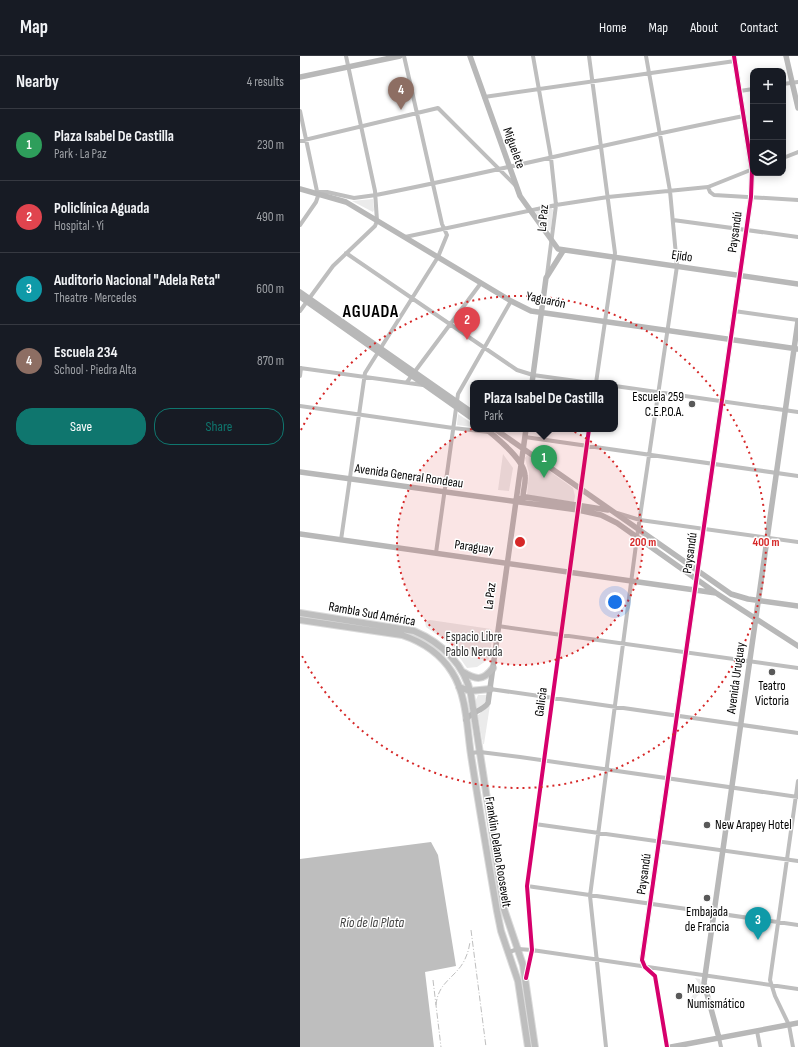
<!DOCTYPE html>
<meta charset="utf-8">
<style>
body{margin:0;font-family:"Sofia Sans Condensed",sans-serif;background:#242831;color:#f1f3f6}
.controls{position:absolute;right:12px;top:12px;display:grid;overflow:hidden;border-radius:8px;box-shadow:0 2px 10px #0003}
.controls button{width:36px;height:36px;display:grid;place-items:center;padding:0;border:0;border-bottom:1px solid #363941;background:#171b24;color:#f1f3f6;font:20px sans-serif}
.you{position:absolute;left:315px;top:546px;width:14px;height:14px;margin:-10px;border:3px solid #fff;border-radius:50%;background:#1a73e8;box-shadow:0 0 0 6px #1a73e833}
.badge{display:grid;place-items:center;width:26px;height:26px;border-radius:50%;background:#0f766e;color:#fff;font-size:13px;font-weight:700}
.pin{position:absolute;translate:-50% -33px;filter:drop-shadow(0 1px 2px #0008)}
.pin::after{content:'';position:absolute;top:21px;width:14px;height:12px;background:inherit;clip-path:polygon(0 0,100% 0,50% 100%)}
.popup{position:absolute;left:170px;top:324px;width:148px;height:52px;box-sizing:border-box;display:grid;place-content:center;border-radius:8px;background:#171b24;filter:drop-shadow(0 1px 3px #0005);font-size:13px;white-space:nowrap;color:#9ea1a6}
.popup b{font-size:15px;color:#f1f3f6}
.popup::after{content:'';position:absolute;left:50%;top:100%;margin-left:-8px;border:8px solid transparent;border-top-color:#171b24}
.list{margin:0;padding:0;list-style:none}
h2{display:flex;justify-content:space-between;align-items:center;height:52px;margin:0;padding:0 16px;font-size:17px}
h2 small{font-size:13px;font-weight:400;color:#9ea1a6}
.list li{display:grid;grid-template-columns:26px 1fr auto;gap:12px;align-items:center;box-sizing:border-box;height:72px;padding:0 16px;border-top:1px solid #363941}
.list b{display:block;font-size:15px;white-space:nowrap}
.list p{margin:0;font-size:13px;white-space:nowrap;color:#9ea1a6}
.list em{font-size:13px;font-style:normal;color:#9ea1a6}
.actions{display:flex;gap:8px;padding:12px 16px}
.actions a{flex:1;padding:9px 0;border:1px solid #0f766e;border-radius:16px;text-align:center;font-size:14px;color:#0f766e}
.actions .main{background:#0f766e;color:#fff}
.icon{flex:none;width:22px;height:22px;fill:none;stroke:currentColor;stroke-width:2;stroke-linecap:round;stroke-linejoin:round}
.map{position:relative;flex:none;width:498px;height:991px;overflow:hidden}
header{display:flex;align-items:center;gap:24px;box-sizing:border-box;height:56px;padding:0 20px;background:#171b24;border-bottom:1px solid #363941}
header strong{font-size:19px}
nav{display:flex;gap:22px;margin-inline-start:auto;font-size:14px}
main{display:flex}
aside{flex:1;background:#171b24}
.map>svg:first-child{display:block}
.green{fill:#ebebeb}
.water{fill:#bebebe}
.lines{fill:none;stroke-linecap:round;stroke-linejoin:round}
.primary-casing{stroke:#dbdbdb;stroke-width:8}
.street{stroke:#bebebe;stroke-width:4}
.secondary{stroke:#b8b8b8;stroke-width:5.5}
.primary{stroke:#bebebe;stroke-width:6}
.rail{stroke:#bebebe;stroke-width:1;stroke-dasharray:6 2 1 2;stroke-linecap:butt}
.cycleway-casing{stroke:#fff;stroke-width:6}
.cycleway{stroke:#d6006c;stroke-width:4}
.ring{fill:none;stroke:#d62828;stroke-width:2;stroke-dasharray:2 4}
.poi-dot{fill:#595959;stroke:#fff;stroke-width:1.5}
.labels{text-anchor:middle;dominant-baseline:central;stroke-width:3;stroke-linejoin:round;paint-order:stroke}
.street-label{font-size:13px;fill:#000;stroke:#fff}
.poi-label{font-size:13px;fill:#000;stroke:#fff}
.park-label{font-size:13px;fill:#323232;stroke:#fff}
.water-label{font-size:14px;font-style:italic;fill:#434343;stroke:#fff}
.district-label{font-size:17px;font-weight:bold;letter-spacing:1px;fill:#000;stroke:#fff}
.centre{fill:#d62828;stroke:#fff;stroke-width:2}
.ring-label{font-size:12px;text-anchor:middle;font-weight:bold;fill:#d62828;stroke:#fff;stroke-width:3;stroke-linejoin:round;paint-order:stroke}
</style>
<header>
<strong>Map</strong>
<nav><a>Home</a><a>Map</a><a>About</a><a>Contact</a></nav>
</header>
<main>
<aside>
<h2>Nearby<small>4 results</small></h2>
<ul class="list">
<li><span class="badge" style="background:#2e9e5b">1</span><div><b>Plaza Isabel De Castilla</b><p>Park · La Paz</p></div><em>230 m</em></li>
<li><span class="badge" style="background:#e0444e">2</span><div><b>Policlínica Aguada</b><p>Hospital · Yi</p></div><em>490 m</em></li>
<li><span class="badge" style="background:#0f9aa8">3</span><div><b>Auditorio Nacional &quot;Adela Reta&quot;</b><p>Theatre · Mercedes</p></div><em>600 m</em></li>
<li><span class="badge" style="background:#8d6e63">4</span><div><b>Escuela 234</b><p>School · Piedra Alta</p></div><em>870 m</em></li>
</ul>
<div class="actions"><a class="main">Save</a><a>Share</a></div>
</aside>
<div class="map">
<svg width="498" height="991" viewBox="0 0 498 991">
<rect width="100%" height="100%" fill="#fff"/>
<!-- green -->
<path class="green" d="M73,143L74,154L73,156L52,145Z
M251,151L253,154L251,173L249,175L235,156Z
M158,358L173,368V371L157,369Z
M203,398L213,412L209,435L198,434Z
M227,399L273,432L275,440L274,446L227,439L229,417L225,402Z
M130,564L191,573L193,577L189,603L177,611L167,612L150,588L126,571L125,566Z
M178,639H187L184,649L177,652L175,646Z
M190,649L184,688H183L178,659Z
M395,922L400,923L403,936L397,940L392,949L388,947L399,928Z"/>
<!-- water -->
<path class="water" d="M131,786L138,799L156,910L125,916L134,991H0V803Z"/>
<g class="lines">
<!-- primary casing -->
<g class="primary-casing">
<path id="primary" d="M0,557L114,575C142,587 165,609 171,639L204,853L223,909L235,991
M0,564L102,579C123,586 140,597 152,616C167,639 167,673 171,699C179,751 188,803 197,855L201,875L218,925L228,991
M163,616C176,624 183,625 193,612
M159,631L170,635L190,633"/>
</g>
<!-- street -->
<path class="street" d="M233,0L251,102L256,149L247,219
M289,0L315,197L296,327
M483,28L498,26
M440,35L453,33
M184,41L435,5
M0,55L18,140L16,146L0,169
M0,85L138,52L217,131
M483,102L498,96
M408,131L410,136L414,139L498,144
M17,136H27L54,142L76,139C199,115 321,84 444,60
M373,164L498,181
M105,181L256,149L308,141L408,131L453,113
M46,197L217,314L233,319L291,327
M0,255L33,210L75,170L77,165L75,135L46,0
M434,255L498,264
M0,312L123,329
M0,320L1,312
M107,326L181,227
M315,330L498,356
M0,350L153,372L189,376
M225,381L498,420
M317,457L340,464L498,486
M41,484L65,317L138,201L147,179L142,168L104,0
M136,497L158,338L211,245
M198,570L498,612
M190,633L498,677
M171,697L180,696L220,701L498,741
M235,768L498,805
M227,830L498,869
M209,896L218,893L232,894L498,933
M345,911L355,920L367,991
M226,922L232,894L227,830L289,373
M457,975L460,991
M419,982L421,991
M306,991L290,840L337,481L377,210L370,135L346,0
M493,991L489,969L475,940L470,924L498,725"/>
<!-- secondary -->
<path class="secondary" d="M170,0L220,140L258,193L498,228
M486,0L498,52
M0,21L100,0
M0,133L46,146L211,245L231,255L498,293
M0,236L173,357
M0,241L173,363
M232,327L246,222L263,195
M186,373C197,382 225,404 225,420C226,427 223,434 223,441
M195,373L431,538L448,543L498,550
M0,416L278,454L301,459L317,467L416,537L498,590
M216,444L226,441L308,454
M0,478L416,537
M166,664C171,655 182,656 188,647L226,373
M345,911L342,904L451,141L452,114L434,0
M419,982L404,927L405,920L498,265
M371,991L498,967"/>
<!-- primary -->
<use href="#primary" class="primary"/>
<!-- rail -->
<path class="rail" d="M171,874L186,991
M133,924L141,991
M136,949C138,927 153,923 163,907C167,900 169,893 170,886"/>
<!-- cycleway casing -->
<g class="cycleway-casing">
<path id="cycleway" d="M226,922L232,894L227,830L289,373
M367,991L355,920L345,911L342,904L451,141L452,114L434,0"/>
</g>
<!-- cycleway -->
<use href="#cycleway" class="cycleway"/>
</g>
<!-- distance rings -->
<circle cx="220" cy="486" r="123" fill="#d62828" fill-opacity=".12"/>
<g class="ring">
<circle cx="220" cy="486" r="123"/>
<path d="M1 374A246 246 0 1 1 1 598"/>
</g>
<!-- markers -->
<g class="poi-dot">
<circle cx="392" cy="348" r="4"/>
<circle cx="472" cy="616" r="4"/>
<circle cx="407" cy="769" r="4"/>
<circle cx="407" cy="842" r="4"/>
<circle cx="379" cy="940" r="4"/>
</g>
<g class="labels">
<!-- street labels -->
<g class="street-label">
<text transform="translate(214 92) rotate(70)">Miguelete</text>
<text transform="translate(243 162) rotate(-85)">La Paz</text>
<text transform="translate(435 176) rotate(-82)">Paysandú</text>
<text transform="translate(382 200) rotate(8)">Ejido</text>
<text transform="translate(246 244) rotate(12)">Yaguarón</text>
<text transform="translate(109 420) rotate(8)">Avenida General Rondeau</text>
<text transform="translate(174 491) rotate(8)">Paraguay</text>
<text transform="translate(390 497) rotate(-82)">Paysandú</text>
<text transform="translate(190 540) rotate(-83)">La Paz</text>
<text transform="translate(72 558) rotate(10)">Rambla Sud América</text>
<text transform="translate(436 622) rotate(-82)">Avenida Uruguay</text>
<text transform="translate(241 646) rotate(-82)">Galicia</text>
<text transform="translate(198 796) rotate(81)">Franklin Delano Roosevelt</text>
<text transform="translate(344 818) rotate(-82)">Paysandú</text>
</g>
<!-- poi labels -->
<g class="poi-label">
<text x="384" y="341" text-anchor="end">Escuela 259<tspan x="384" dy="15">C.E.P.O.A.</tspan></text>
<text x="472" y="630">Teatro<tspan x="472" dy="15">Victoria</tspan></text>
<text x="415" y="769" text-anchor="start">New Arapey Hotel</text>
<text x="407" y="856">Embajada<tspan x="407" dy="15">de Francia</tspan></text>
<text x="387" y="933" text-anchor="start">Museo<tspan x="387" dy="15">Numismático</tspan></text>
</g>
<!-- park labels -->
<g class="park-label">
<text x="174" y="581">Espacio Libre<tspan x="174" dy="15">Pablo Neruda</tspan></text>
</g>
<!-- water labels -->
<g class="water-label">
<text x="72" y="866">Río de la Plata</text>
</g>
<!-- district labels -->
<g class="district-label">
<text x="71" y="256">AGUADA</text>
</g>
</g>
<circle cx="220" cy="486" r="6" class="centre"/>
<g class="ring-label">
<text x="343" y="490">200 m</text>
<text x="466" y="490">400 m</text>
</g>
</svg>
<div class="controls">
<button>+</button>
<button>−</button>
<button><svg class="icon" aria-label="layers" viewBox="0 0 24 24"><path d="M12 4l9 5-9 5-9-5zM3 14l9 5 9-5"/></svg></button>
</div>
<div class="you"></div>
<div class="pin badge" style="left:244px;top:422px;background:#2e9e5b">1</div>
<div class="popup"><b>Plaza Isabel De Castilla</b>Park</div>
<div class="pin badge" style="left:167px;top:284px;background:#e0444e">2</div>
<div class="pin badge" style="left:458px;top:884px;background:#0f9aa8">3</div>
<div class="pin badge" style="left:101px;top:54px;background:#8d6e63">4</div>
</div>
</main>
